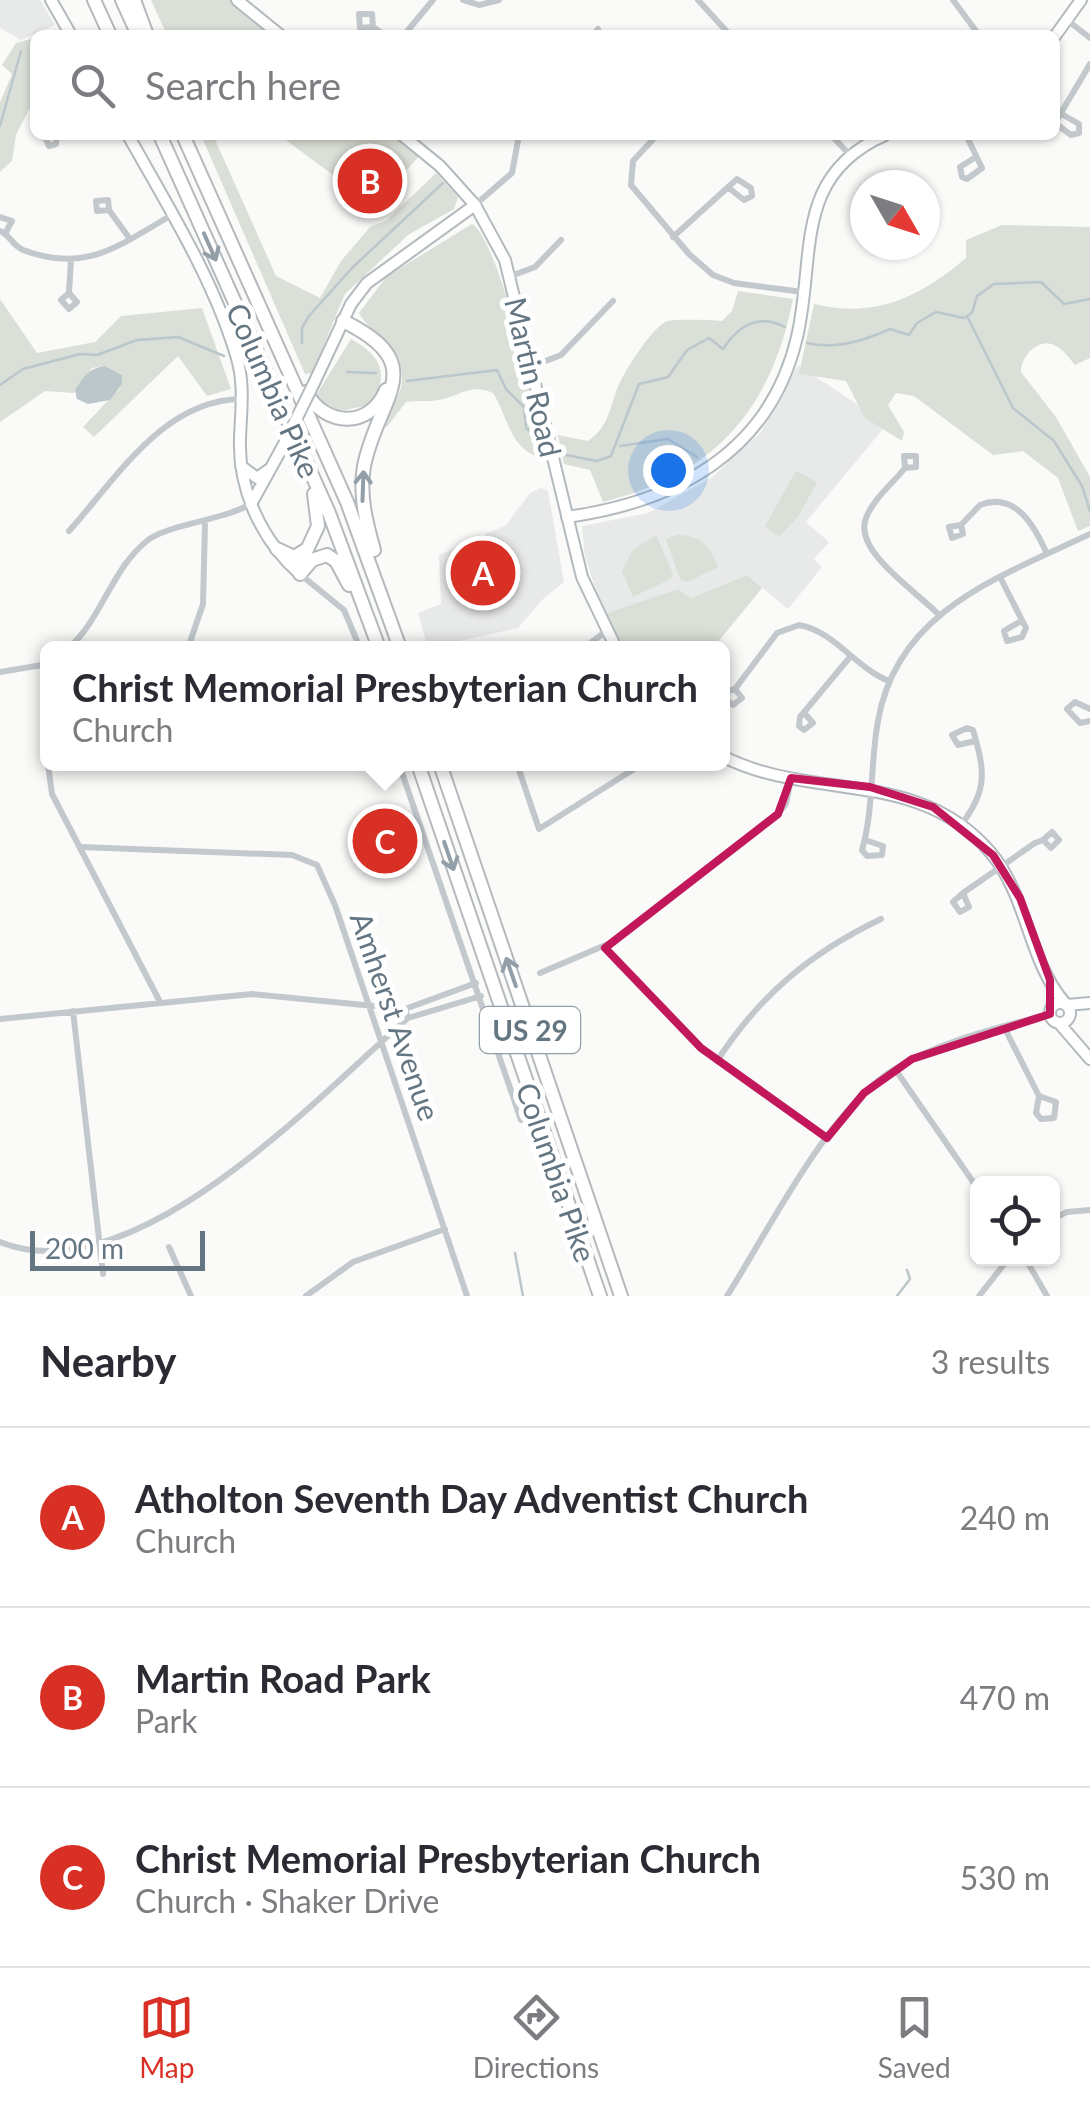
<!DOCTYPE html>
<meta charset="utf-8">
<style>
body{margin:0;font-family:Lato,sans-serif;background:#f2f2f3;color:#2b2b33}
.controls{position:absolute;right:30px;bottom:30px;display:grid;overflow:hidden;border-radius:15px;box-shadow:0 2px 8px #0004}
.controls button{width:90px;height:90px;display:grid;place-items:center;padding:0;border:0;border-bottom:2px solid #e1e1e2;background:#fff;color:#2b2b33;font:50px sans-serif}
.compass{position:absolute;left:850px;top:170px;width:90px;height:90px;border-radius:50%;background:#fff;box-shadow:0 2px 8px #0004;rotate:129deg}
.scale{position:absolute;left:30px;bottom:25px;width:175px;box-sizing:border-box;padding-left:10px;border:5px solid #657683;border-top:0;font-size:28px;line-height:35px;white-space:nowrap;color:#657683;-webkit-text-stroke:8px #fff;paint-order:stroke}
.you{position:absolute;left:668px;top:470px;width:35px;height:35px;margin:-25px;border:8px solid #fff;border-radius:50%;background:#1a73e8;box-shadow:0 0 0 15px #1a73e833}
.badge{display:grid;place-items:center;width:65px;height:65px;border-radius:50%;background:#d93025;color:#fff;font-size:32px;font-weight:700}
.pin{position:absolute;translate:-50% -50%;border:5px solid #fff;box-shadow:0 2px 10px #0006}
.popup{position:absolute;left:40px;top:641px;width:690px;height:130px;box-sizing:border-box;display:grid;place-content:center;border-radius:15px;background:#fff;filter:drop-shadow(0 2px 8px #0005);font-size:32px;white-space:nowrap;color:#7c7c81}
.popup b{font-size:38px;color:#2b2b33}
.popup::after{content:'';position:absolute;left:50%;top:100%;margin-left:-20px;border:20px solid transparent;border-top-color:#fff}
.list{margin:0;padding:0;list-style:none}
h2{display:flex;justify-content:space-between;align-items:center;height:130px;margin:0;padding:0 40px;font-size:42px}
h2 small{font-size:32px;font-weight:400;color:#7c7c81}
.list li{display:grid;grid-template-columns:65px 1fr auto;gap:30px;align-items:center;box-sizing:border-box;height:180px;padding:0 40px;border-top:2px solid #e1e1e2}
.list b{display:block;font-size:38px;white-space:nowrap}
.list p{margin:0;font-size:32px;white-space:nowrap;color:#7c7c81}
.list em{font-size:32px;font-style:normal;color:#7c7c81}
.icon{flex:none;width:55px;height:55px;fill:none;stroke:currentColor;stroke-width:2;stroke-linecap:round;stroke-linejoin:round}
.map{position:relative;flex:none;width:1090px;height:1296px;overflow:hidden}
.search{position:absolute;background:#fff;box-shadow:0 2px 8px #0004;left:30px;right:30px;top:30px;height:110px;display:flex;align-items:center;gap:25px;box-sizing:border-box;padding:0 35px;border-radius:15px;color:#7c7c81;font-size:38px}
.sheet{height:670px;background:#fff}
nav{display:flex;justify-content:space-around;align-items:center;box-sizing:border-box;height:140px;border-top:2px solid #e1e1e2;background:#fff;font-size:28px;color:#7c7c81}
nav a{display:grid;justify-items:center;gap:5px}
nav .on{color:#d93025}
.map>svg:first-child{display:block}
.built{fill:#e8e9e9}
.green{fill:#dadfd7}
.water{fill:#bbc7cb}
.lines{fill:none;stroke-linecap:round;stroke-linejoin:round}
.stream{stroke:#bbc7cb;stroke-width:2.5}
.secondary-casing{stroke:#b3babf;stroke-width:14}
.highway-casing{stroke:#b4b9bd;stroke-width:16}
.street{stroke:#c3c8cc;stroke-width:6}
.secondary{stroke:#fff;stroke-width:10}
.highway{stroke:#fff;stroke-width:12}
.secondary-bridge-casing{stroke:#b3babf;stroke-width:14;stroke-linecap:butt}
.secondary-bridge{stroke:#fff;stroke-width:10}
.oneway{stroke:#939fa8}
.marked{fill:none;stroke:#c2185b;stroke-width:8;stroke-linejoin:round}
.labels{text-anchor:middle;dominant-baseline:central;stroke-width:10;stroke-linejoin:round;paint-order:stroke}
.shield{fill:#fff;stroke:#939fa8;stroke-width:2.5}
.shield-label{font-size:28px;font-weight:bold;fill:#657683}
.street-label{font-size:30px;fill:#657683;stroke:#fff}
</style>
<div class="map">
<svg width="1090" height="1296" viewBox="0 0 1090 1296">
<rect width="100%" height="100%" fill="#fafaf8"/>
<!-- built -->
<path class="built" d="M0,0H40L55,25L21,40L0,28Z
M798,365L887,424L806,522L829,542L814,559L822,567L788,609L747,575L691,598L678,589L604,614L585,557L582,526L648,513L711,478L761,432Z
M541,488L548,491L564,582L542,600L518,628L428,648L418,613L441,604L439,555L506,525L530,493Z"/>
<!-- green -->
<path class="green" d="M151,0H231L273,35H167Z
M35,38V98L16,135L12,161L0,172V102L12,74L2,65L16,43Z
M201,135H213L276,276L320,298L341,261L370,227L386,221L436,173L458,197L454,209L408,235L345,294L312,373L305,374Z
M279,135H395L420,155L375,206Z
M472,224C498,238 546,428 536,456C509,446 507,414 493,393C470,383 461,396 439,400C428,402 417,400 406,402L386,428C386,411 401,398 402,381C404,342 373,338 359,313L387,276Z
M1002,225L1090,227V358L1075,365C1070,359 1063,349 1056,346C1039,336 1021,356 1021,372L1056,417L1090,477V526L1078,531L1058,478L1023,451L993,455L914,396L896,393L888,405L904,432L902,441L865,418L846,381L799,374L814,304C875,319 920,297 966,258V240Z
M738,291L793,299C771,410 715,475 603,502L590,470L564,464L558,435L588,441C608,427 609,411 617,389C622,375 653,325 668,321C678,319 711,320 722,321L732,311Z
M0,299L37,353L95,342L121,316L202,308L231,389L207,396L178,356L94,437L83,427L120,388L122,375L105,366L92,368L74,393L45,391L0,422Z
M351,339C382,356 390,375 370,405L339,411L315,397Z
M796,471L817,482L798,517L779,537L765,526Z
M656,535L673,574L671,579L633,597L622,571L633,550Z
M677,535C700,535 711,546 718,567L687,582L680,579L666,539Z
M747,575L762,588L713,648H625L604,614L678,589L691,598Z"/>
<!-- water -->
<path class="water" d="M105,366L122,375V384L110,400L88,404L77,399L75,390C85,376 87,369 105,366Z"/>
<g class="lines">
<!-- stream -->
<path class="stream" d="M0,126L21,51
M968,318L1013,408L1054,441L1082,486L1090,511
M302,343V328L309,316L352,268L443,183
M807,343C835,350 866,340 890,329L909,335L917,323L936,312L964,318L972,313L977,296L994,284L1041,282L1064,304L1090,299
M347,372L376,373
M407,381L497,370L506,389L524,407L526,428L540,441
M0,385L23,369L80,354L97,355L137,340L178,337L224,356
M620,446L668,439L697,457
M561,454L597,461L611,456L639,384L668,377L687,350L709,338L723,349C738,326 758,313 785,327
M515,1253L523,1296
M897,1296L910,1279L907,1270"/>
<!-- secondary casing -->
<g class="secondary-casing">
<path id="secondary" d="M51,0L71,35
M237,0L280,35
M1055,36L1081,0
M128,135C167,205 213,278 236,355C245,383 241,410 240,438C238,490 262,541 300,574
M402,135L440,166L475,205L505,260L582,577L616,648
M314,383L351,304L367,283L475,205
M241,466L257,478L271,468
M251,504L283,446
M567,517C675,502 770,453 797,337C816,256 792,176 885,135
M722,756C811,802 919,767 991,853C1028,897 1028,961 1065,1003
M1050 1013a10 10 0 1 1 20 0a10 10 0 1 1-20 0Z
M1067,1005L1090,1003
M1059,1023L1090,1059"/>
</g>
<!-- highway casing -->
<g class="highway-casing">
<path id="highway" d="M94,0L110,35
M122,0L138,35
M134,0L147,35
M160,135L329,513L379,648
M183,135L347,502L400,648
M343,321C433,365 378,396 364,466C359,495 366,522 374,550
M306,392C325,427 370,429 386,390
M277,549L294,557L307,549
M300,565L318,526L314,494
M300,574L312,560L327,555L336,561L349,585
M418,764L600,1296
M440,764L621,1296"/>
</g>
<!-- street -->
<path class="street" d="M463,0L479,5L499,0
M698,0L730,35
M953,0L979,35
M1067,20L1090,38
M373,27L360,28L359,14H372L373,27L384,35
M404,35L433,0
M593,35L598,29
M1060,113L1079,124V133L1071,135L1055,123L1090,64
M44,135L49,146L56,144L57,135
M657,135L633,161L631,185L689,254L713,275L734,283L803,292
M831,135L850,155
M966,135L982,168L967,179L962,177L960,167L976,157
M475,205L512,173L519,135
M109,210L97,211L96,201L108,200L109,210L130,239
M0,217L12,221L6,232
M0,231C10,235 12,245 23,250C87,274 119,245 172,215
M673,237L737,179L751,188L752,196L744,200L729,188
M511,276L535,267L561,240
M69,293L77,302L69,309L61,300L69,293L71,260
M533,366L561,355L613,301
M905,468L904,456H916V467L905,468C893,483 873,499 866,518C853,551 916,591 938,614
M961,525L963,534L952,538L949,527L961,525L980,505C1016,491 1035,527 1047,554
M69,531C117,478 163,400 241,399
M301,575L344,610L360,648
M1000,577L1026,628L1022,637L1007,641L1004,631L1021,621
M69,648C102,618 112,568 148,540C170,524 220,521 251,504
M188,648L203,604L205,523
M584,648L605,632
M0,672L48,664
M735,689L742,698L733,705L727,700L728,691L735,689L777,633L799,625C834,631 856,668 889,681
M1090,709L1075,702L1067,709L1080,723L1090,721
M806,715L813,723L804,730L799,726L800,717L850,657
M48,764L52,794L160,1002
M399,764L521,1120
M517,764L539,829L642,764
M961,825C988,790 985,771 973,730L967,728L952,735L958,745L975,741
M865,840L883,846L882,855L867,856L862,850C874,809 870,763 878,721C897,610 1000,577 1090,534
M80,847L292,855L317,865L335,905L467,1296
M963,893L953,902L960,912L969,907L963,893L1035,843L1043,840L1051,848L1059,840L1052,832L1043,840
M605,948L701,1048L827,1138
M540,973L615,941L778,814L786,804L791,779
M73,1011L103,1274
M408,1018L481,996
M0,1019L252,994L405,1009L476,983
M1004,1027L1039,1096L1056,1102L1054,1118L1041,1119L1036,1113L1039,1096
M717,1061C760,995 810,953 881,919
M895,1069L978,1189
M1052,1219L1067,1212L1090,1210
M0,1242C134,1296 318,1096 408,1018L405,1009
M169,1247L191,1296
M1025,1258L1047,1296
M306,1296L353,1262L445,1229
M727,1296C769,1230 827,1111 893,1070C939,1041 997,1028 1050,1014
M979,1296L1009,1258"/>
<!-- secondary -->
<use href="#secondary" class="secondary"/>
<!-- highway -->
<use href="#highway" class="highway"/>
<!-- secondary-bridge casing -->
<g class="secondary-bridge-casing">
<path id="secondary-bridge" d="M283,446L314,383"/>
</g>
<!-- secondary-bridge -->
<use href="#secondary-bridge" class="secondary-bridge"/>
</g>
<!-- one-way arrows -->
<defs><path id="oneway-shaft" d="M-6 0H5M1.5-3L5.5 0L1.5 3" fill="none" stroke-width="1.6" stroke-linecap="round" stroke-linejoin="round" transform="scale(2.5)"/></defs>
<g class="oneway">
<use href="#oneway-shaft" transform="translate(210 247) rotate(66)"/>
<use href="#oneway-shaft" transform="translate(363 486) rotate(-88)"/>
<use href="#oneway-shaft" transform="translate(449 856) rotate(71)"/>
<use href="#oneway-shaft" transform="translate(511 972) rotate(-109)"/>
</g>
<!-- marked area -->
<path class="marked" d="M791,778L870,787L933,807L993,855L1020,898L1050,980V1014L912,1059L864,1093L827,1138L701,1048L605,948L778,814Z"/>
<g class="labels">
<!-- shield labels -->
<rect class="shield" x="480" y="1007" width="100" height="46" rx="8"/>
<g class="shield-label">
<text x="530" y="1030">US 29</text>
</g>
<!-- street labels -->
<g class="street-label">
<text transform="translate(534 377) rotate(77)">Martin Road</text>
<text transform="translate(274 390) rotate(66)">Columbia Pike</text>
<text transform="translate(396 1016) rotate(71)">Amherst Avenue</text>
<text transform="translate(557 1172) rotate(71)">Columbia Pike</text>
</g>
</g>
</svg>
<div class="controls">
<button><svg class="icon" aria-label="locate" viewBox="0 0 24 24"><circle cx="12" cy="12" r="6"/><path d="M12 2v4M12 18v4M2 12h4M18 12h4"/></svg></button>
</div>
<svg class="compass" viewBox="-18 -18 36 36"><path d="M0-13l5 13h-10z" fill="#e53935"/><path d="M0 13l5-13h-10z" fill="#7c7c81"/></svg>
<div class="scale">200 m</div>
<div class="you"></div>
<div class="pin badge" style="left:483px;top:573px">A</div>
<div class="pin badge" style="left:370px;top:181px">B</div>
<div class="pin badge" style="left:385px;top:841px">C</div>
<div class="popup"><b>Christ Memorial Presbyterian Church</b>Church</div>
<div class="search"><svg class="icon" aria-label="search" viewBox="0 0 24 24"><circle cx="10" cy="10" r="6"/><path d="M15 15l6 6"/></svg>Search here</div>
</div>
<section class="sheet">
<h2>Nearby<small>3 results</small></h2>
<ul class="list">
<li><span class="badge">A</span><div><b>Atholton Seventh Day Adventist Church</b><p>Church</p></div><em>240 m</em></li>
<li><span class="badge">B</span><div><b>Martin Road Park</b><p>Park</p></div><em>470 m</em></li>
<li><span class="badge">C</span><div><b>Christ Memorial Presbyterian Church</b><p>Church · Shaker Drive</p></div><em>530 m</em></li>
</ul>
</section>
<nav>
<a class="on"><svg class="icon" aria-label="map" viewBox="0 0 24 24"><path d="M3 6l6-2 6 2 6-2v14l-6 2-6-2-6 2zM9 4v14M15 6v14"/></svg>Map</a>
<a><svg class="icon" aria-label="directions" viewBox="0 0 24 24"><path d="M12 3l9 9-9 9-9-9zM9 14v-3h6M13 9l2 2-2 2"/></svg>Directions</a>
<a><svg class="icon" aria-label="saved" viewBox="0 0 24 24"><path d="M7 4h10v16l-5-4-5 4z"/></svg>Saved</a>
</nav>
